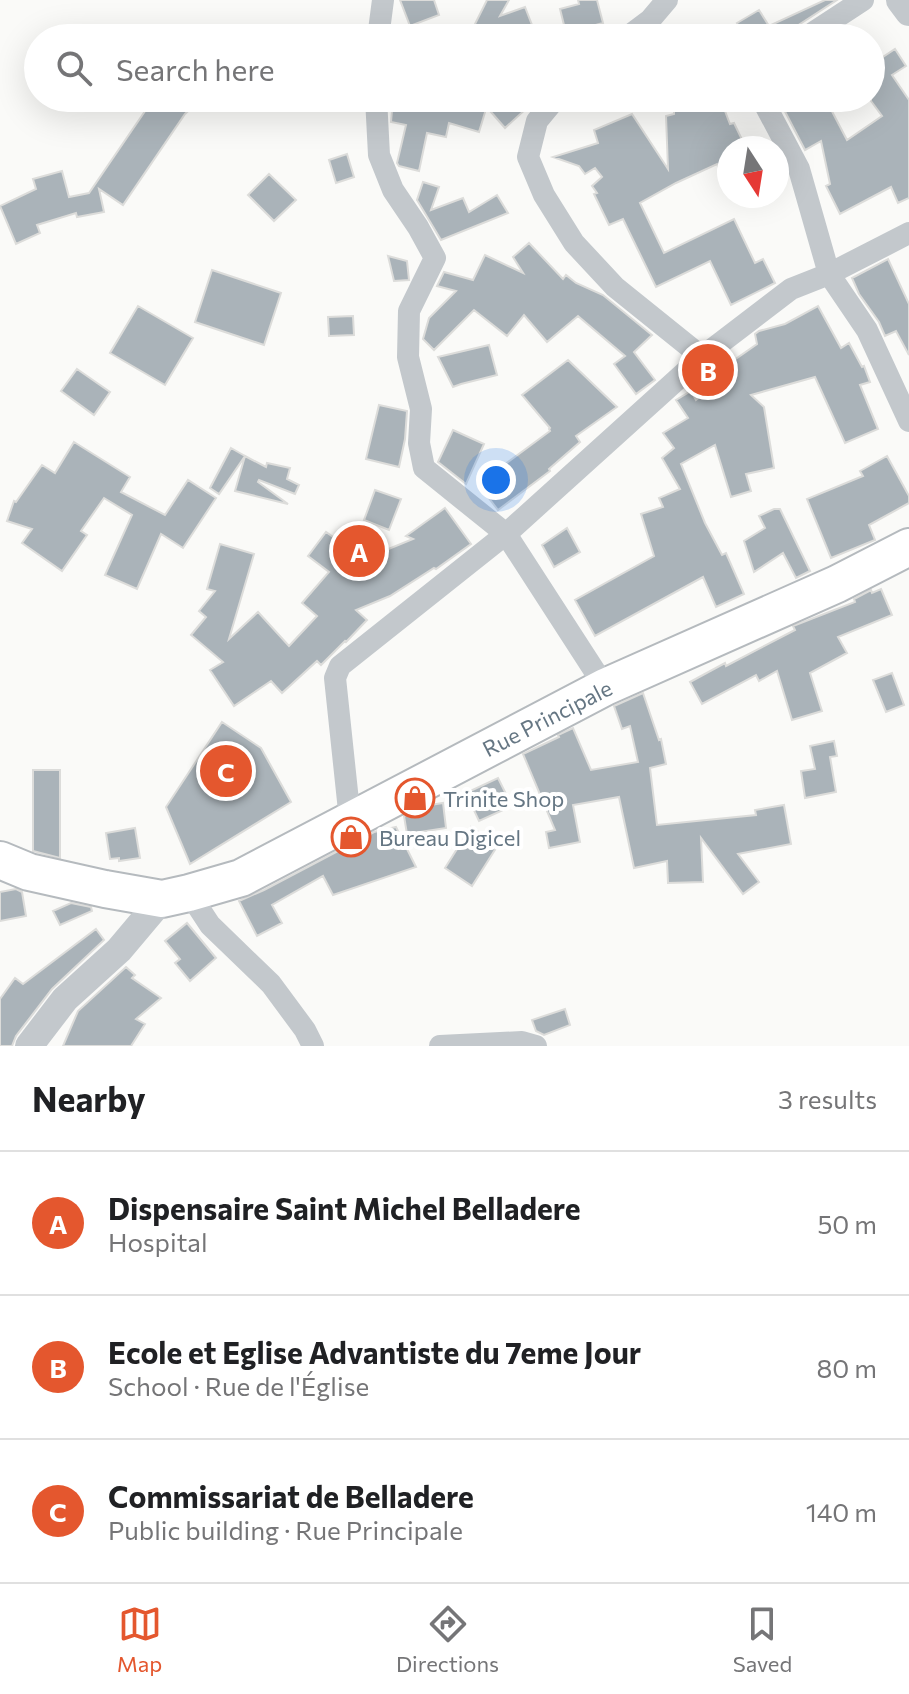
<!DOCTYPE html>
<meta charset="utf-8">
<style>
body{margin:0;font-family:Commissioner,sans-serif;background:#f2f2f2;color:#202124}
.compass{position:absolute;left:717px;top:136px;width:72px;height:72px;border-radius:50%;background:#fff;box-shadow:0 8px 32px #0002;rotate:168deg}
.you{position:absolute;left:496px;top:480px;width:28px;height:28px;margin:-20px;border:6px solid #fff;border-radius:50%;background:#1a73e8;box-shadow:0 0 0 12px #1a73e833}
.badge{display:grid;place-items:center;width:52px;height:52px;border-radius:50%;background:#e4572e;color:#fff;font-size:26px;font-weight:700}
.pin{position:absolute;translate:-50% -50%;border:4px solid #fff;box-shadow:0 2px 8px #0006}
.list{margin:0;padding:0;list-style:none}
h2{display:flex;justify-content:space-between;align-items:center;height:104px;margin:0;padding:0 32px;font-size:34px}
h2 small{font-size:26px;font-weight:400;color:#757577}
.list li{display:grid;grid-template-columns:52px 1fr auto;gap:24px;align-items:center;box-sizing:border-box;height:144px;padding:0 32px;border-top:2px solid #e0e0e0}
.list b{display:block;font-size:30px;white-space:nowrap}
.list p{margin:0;font-size:26px;white-space:nowrap;color:#757577}
.list em{font-size:26px;font-style:normal;color:#757577}
.icon{flex:none;width:44px;height:44px;fill:none;stroke:currentColor;stroke-width:2;stroke-linecap:round;stroke-linejoin:round}
.map{position:relative;flex:none;width:909px;height:1046px;overflow:hidden}
.search{position:absolute;background:#fff;box-shadow:0 8px 32px #0002;left:24px;right:24px;top:24px;height:88px;display:flex;align-items:center;gap:20px;box-sizing:border-box;padding:0 28px;border-radius:44px;color:#757577;font-size:30px}
.sheet{height:536px;background:#fff}
nav{display:flex;justify-content:space-around;align-items:center;box-sizing:border-box;height:112px;border-top:2px solid #e0e0e0;background:#fff;font-size:22px;color:#757577}
nav a{display:grid;justify-items:center;gap:4px}
nav .on{color:#e4572e}
.map>svg:first-child{display:block}
.building{fill:#aab3b9;stroke:#dcdcda;stroke-width:2}
.lines{fill:none;stroke-linecap:round;stroke-linejoin:round}
.primary-casing{stroke:#b5babe;stroke-width:40}
.minor{stroke:#c3c8cc;stroke-width:22}
.tertiary{stroke:#c3c8cc;stroke-width:28}
.primary{stroke:#fff;stroke-width:36}
.labels{text-anchor:middle;dominant-baseline:central;stroke-width:8;stroke-linejoin:round;paint-order:stroke}
.street-label{font-size:22px;fill:#657683;stroke:#fff}
.poi-label{font-size:22px;fill:#657683;stroke:#fff;text-anchor:start}
</style>
<div class="map">
<svg width="909" height="1046" viewBox="0 0 909 1046">
<rect width="100%" height="100%" fill="#fafaf8"/>
<!-- building -->
<path class="building" d="M400,0H434L439,15L410,26Z
M487,0H509L500,16L525,7L537,38H468Z
M578,0H597L603,23L566,33L560,9L579,4Z
M825,0H837L797,26L793,31L791,38H744L746,37L737,23L759,10L769,26Z
M895,49L906,66L892,75L909,100V198L898,203L891,187L840,214L826,186L830,184L821,141L805,150L778,98H825L847,140L882,116L871,101V65Z
M154,98H202L185,114L123,205L99,189L104,212L77,217L76,213L37,225L40,233L16,244L0,206L36,189L33,179L62,171L69,197L89,193Z
M393,98H414L462,108L463,102L486,109L479,132L449,123L446,137L427,133L419,171L399,166L397,163L406,125L391,122Z
M508,98H518L527,108L505,128L491,112Z
M681,98H720L730,124L734,123L746,148H729V190L717,164L676,183L640,203L664,253L734,219L755,263L763,259L775,283L731,305L710,261L656,287L623,219L609,225L594,194L597,193L592,186L602,177L595,168L585,174L579,166L553,157L598,143L594,130L632,114L668,169L666,116L674,114V105L684,103Z
M347,154L354,177L336,183L329,160Z
M269,174L296,200L274,221L248,195Z
M423,182L439,187L431,210L463,198L469,212L497,195L508,213L441,240L417,200Z
M529,243L563,279L566,275L576,283L603,295L652,335L634,352L655,380L636,394L614,364L625,356L578,316L547,342L524,315L507,336L474,310L434,350L423,339L429,318L456,291L437,286L444,272L473,280L485,255L523,273L513,257Z
M388,256L407,261L409,280L394,281Z
M888,259L909,304V355L896,331L885,336L879,322L859,294L852,278Z
M212,270L281,293L264,345L195,322Z
M138,306L193,338L165,385L110,353Z
M818,306L841,348L849,343L862,367L864,366L870,382L860,385L878,429L845,443L815,377L751,395L764,407L774,468L746,474L751,491L731,497L715,445L681,464L705,523L722,555L726,553L744,594L716,607L703,577L595,636L575,600L654,556L641,514L663,507L659,498L680,489L662,458L674,448L663,433L688,418L676,400L691,391L696,400L734,368L730,363L757,344L755,334L759,331L785,324Z
M353,316L354,335L329,336L328,317Z
M489,345L497,375L461,384L453,387L438,357Z
M568,360L617,407L576,436L580,442L549,469L550,471L498,510L478,484L550,431L549,429L550,428L522,395Z
M77,369L110,392L94,415L61,391Z
M379,405L407,411L405,439L399,467L366,459Z
M453,430L484,444L466,484L438,462Z
M74,442L130,477L121,492L165,515L188,480L216,498L183,548L161,534L137,589L105,575L132,515L104,498L81,531L87,535L62,571L22,543L32,529L7,521L14,501L16,502L42,465L55,473Z
M231,448L245,456L219,494L210,488Z
M245,456L266,467L267,463L290,468L287,479L299,485L295,494L259,480L258,482L288,504L235,491Z
M887,456L909,496V503L869,525L875,540L831,558L807,499L863,476L860,471Z
M375,490L401,499L389,530L364,520Z
M445,508L471,544L436,569L434,568L390,596L356,610L367,620L346,642L345,641L321,665L317,661L282,693L271,681L234,706L210,670L223,662L191,635L206,617L199,611L215,591L207,589L220,544L254,554L229,639L258,612L289,646L317,616L302,603L329,572L308,556L326,532L364,559L413,539L406,536Z
M774,509H780L810,571L796,578L783,553L754,572L744,541L765,528L759,516Z
M567,528L580,552L554,567L542,545Z
M881,589L892,615L838,637L847,653L810,673L822,711L792,720L777,671L759,681L756,675L702,704L690,682L725,663L726,666L795,630L793,626L855,602L854,599L871,590L872,593Z
M892,673L904,705L886,712L873,680Z
M643,693L659,740L661,739L666,764L650,768L657,825L756,815L755,810L784,805L791,844L738,854L759,882L743,894L701,838L703,882L668,883L667,861L634,868L619,797L573,805L580,842L549,848L546,832L555,830L523,754L559,737L558,735L573,728L591,770L638,762L630,726L622,729L614,706Z
M222,722L261,748L291,802L190,864L166,807Z
M834,741L837,756L830,757L836,792L805,798L801,771L815,769L810,746Z
M33,770H60V858L33,851Z
M498,778L512,806L479,821L466,793Z
M443,803L446,828L407,834L404,816L424,806Z
M396,827L416,867L333,895L323,876L272,905L282,923L257,936L239,901L264,890L374,832Z
M471,827L498,845L472,886L445,868Z
M135,828L140,858L119,861V858L110,859L106,833Z
M16,889L22,892L26,916L0,921V892Z
M71,903L91,907L92,911L60,925L53,911Z
M187,923L216,958L190,981L175,963L180,959L165,941Z
M96,929L104,940L52,989L16,1036L12,1046H0V999L15,978L23,984Z
M126,967L135,975L132,978L161,998L136,1019L145,1024L131,1046H63L78,1011Z
M565,1009L570,1025L544,1035L536,1031L532,1020Z"/>
<g class="lines">
<!-- primary casing -->
<g class="primary-casing">
<path id="primary" d="M0,860L29,872L105,889L162,899L189,893L241,878L605,687L837,584L909,547"/>
</g>
<!-- minor -->
<path class="minor" d="M378,38L383,0
M626,38L650,20L667,0
M805,38L863,0
M376,98L379,155L393,190L418,227L435,258L409,311L408,357L421,409L419,443L424,468L506,534L605,687
M556,98L537,121L528,157L544,195L574,243L615,287L702,357
M763,98V101L799,169L829,274L867,330L909,421
M350,820L335,678L340,666L506,534L702,357L791,289L829,274L909,233
M189,893L210,925L271,984L305,1030L313,1046
M440,1046L522,1042L536,1046"/>
<!-- tertiary -->
<path class="tertiary" d="M900,0L909,12
M29,1046L65,999L119,950L162,899"/>
<!-- primary -->
<use href="#primary" class="primary"/>
</g>
<!-- icons -->
<defs>
<g id="shop-ring" transform="scale(2)"><circle r="9.5" fill="#fff" stroke="#e4572e" stroke-width="1.5"/><path d="M-5-2.5h2.3a2.7 3.5 0 0 1 5.4 0H5L5.5 6h-11ZM-1.5-2.5h3a1.5 2.3 0 0 0-3 0Z" fill="#e4572e"/></g>
</defs>
<g fill-rule="evenodd">
<use href="#shop-ring" x="415" y="798"/>
<use href="#shop-ring" x="351" y="837"/>
</g>
<g class="labels">
<!-- street labels -->
<g class="street-label">
<text transform="translate(547 718) rotate(-27)">Rue Principale</text>
</g>
<!-- poi labels -->
<g class="poi-label">
<text x="443" y="798">Trinite Shop</text>
<text x="379" y="837">Bureau Digicel</text>
</g>
</g>
</svg>
<svg class="compass" viewBox="-18 -18 36 36"><path d="M0-13l5 13h-10z" fill="#e53935"/><path d="M0 13l5-13h-10z" fill="#757577"/></svg>
<div class="you"></div>
<div class="pin badge" style="left:359px;top:551px">A</div>
<div class="pin badge" style="left:708px;top:370px">B</div>
<div class="pin badge" style="left:226px;top:771px">C</div>
<div class="search"><svg class="icon" aria-label="search" viewBox="0 0 24 24"><circle cx="10" cy="10" r="6"/><path d="M15 15l6 6"/></svg>Search here</div>
</div>
<section class="sheet">
<h2>Nearby<small>3 results</small></h2>
<ul class="list">
<li><span class="badge">A</span><div><b>Dispensaire Saint Michel Belladere</b><p>Hospital</p></div><em>50 m</em></li>
<li><span class="badge">B</span><div><b>Ecole et Eglise Advantiste du 7eme Jour</b><p>School · Rue de l'Église</p></div><em>80 m</em></li>
<li><span class="badge">C</span><div><b>Commissariat de Belladere</b><p>Public building · Rue Principale</p></div><em>140 m</em></li>
</ul>
</section>
<nav>
<a class="on"><svg class="icon" aria-label="map" viewBox="0 0 24 24"><path d="M3 6l6-2 6 2 6-2v14l-6 2-6-2-6 2zM9 4v14M15 6v14"/></svg>Map</a>
<a><svg class="icon" aria-label="directions" viewBox="0 0 24 24"><path d="M12 3l9 9-9 9-9-9zM9 14v-3h6M13 9l2 2-2 2"/></svg>Directions</a>
<a><svg class="icon" aria-label="saved" viewBox="0 0 24 24"><path d="M7 4h10v16l-5-4-5 4z"/></svg>Saved</a>
</nav>
